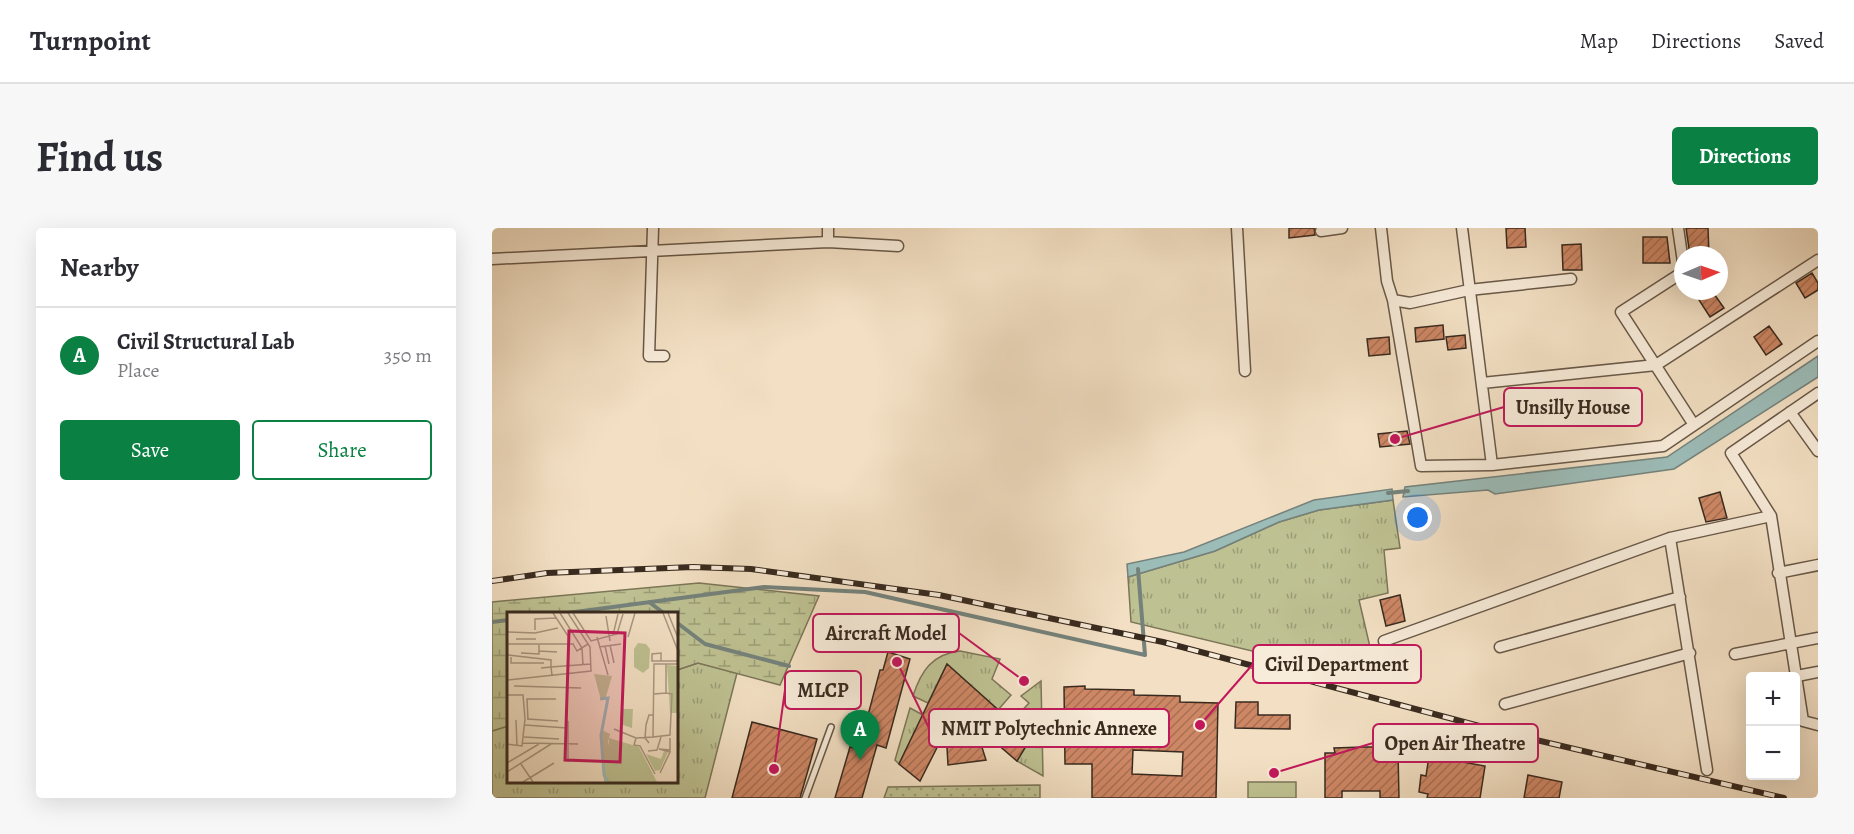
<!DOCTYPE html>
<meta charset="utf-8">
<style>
body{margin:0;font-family:Alegreya,serif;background:#f7f7f7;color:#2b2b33}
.controls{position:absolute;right:18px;bottom:18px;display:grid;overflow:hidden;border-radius:6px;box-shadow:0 6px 24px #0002}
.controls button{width:54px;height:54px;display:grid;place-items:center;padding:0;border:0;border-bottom:2px solid #e1e1e2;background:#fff;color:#2b2b33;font:30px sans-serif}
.compass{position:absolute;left:1182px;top:18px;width:54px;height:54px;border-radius:50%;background:#fff;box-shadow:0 6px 24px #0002;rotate:88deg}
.you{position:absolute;left:926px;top:290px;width:21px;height:21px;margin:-15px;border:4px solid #fff;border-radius:50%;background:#1a73e8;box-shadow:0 0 0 9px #1a73e833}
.badge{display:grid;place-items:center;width:39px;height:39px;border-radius:50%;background:#0b8043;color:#fff;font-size:20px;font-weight:700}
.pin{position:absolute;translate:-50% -50px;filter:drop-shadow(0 2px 3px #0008)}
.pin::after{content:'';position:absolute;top:32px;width:21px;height:18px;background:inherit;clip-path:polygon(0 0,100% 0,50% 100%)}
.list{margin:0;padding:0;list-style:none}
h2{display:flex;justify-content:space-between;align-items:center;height:78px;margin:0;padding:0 24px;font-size:26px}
h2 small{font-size:20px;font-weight:400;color:#7c7c81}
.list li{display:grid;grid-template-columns:39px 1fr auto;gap:18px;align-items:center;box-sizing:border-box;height:96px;padding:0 24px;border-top:2px solid #e1e1e2}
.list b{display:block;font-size:22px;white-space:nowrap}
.list p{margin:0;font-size:20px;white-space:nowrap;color:#7c7c81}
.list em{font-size:20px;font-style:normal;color:#7c7c81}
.actions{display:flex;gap:12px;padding:18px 24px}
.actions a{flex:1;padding:14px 0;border:2px solid #0b8043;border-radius:6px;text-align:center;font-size:21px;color:#0b8043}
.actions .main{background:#0b8043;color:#fff}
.map{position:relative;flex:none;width:1326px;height:570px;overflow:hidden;border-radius:6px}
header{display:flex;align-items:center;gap:36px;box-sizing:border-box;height:84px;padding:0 30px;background:#fff;border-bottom:2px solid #e1e1e2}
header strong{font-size:28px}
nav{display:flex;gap:33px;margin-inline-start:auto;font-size:21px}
.intro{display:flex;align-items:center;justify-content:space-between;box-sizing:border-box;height:144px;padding:0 36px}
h1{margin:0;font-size:42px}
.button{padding:15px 27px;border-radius:6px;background:#0b8043;color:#fff;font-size:21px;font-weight:700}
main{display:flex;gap:36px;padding:0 36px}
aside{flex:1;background:#fff;border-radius:6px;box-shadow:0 6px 24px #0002}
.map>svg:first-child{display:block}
.grass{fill:url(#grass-tufts);stroke:#7c7658;stroke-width:1.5}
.wetland{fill:url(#wetland-marsh);stroke:#7c7658;stroke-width:1.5}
.park{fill:url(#park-dots);stroke:#7c7658;stroke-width:1.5}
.pitch{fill:#bec192;stroke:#7c7658;stroke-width:1.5}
.water{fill:#9cbcb8;stroke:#74827b;stroke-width:1.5}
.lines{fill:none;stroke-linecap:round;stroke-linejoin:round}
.stream{stroke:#74827b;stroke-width:4}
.building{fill:url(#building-hatch);stroke:#392a1f;stroke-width:1.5;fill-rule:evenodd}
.lane-casing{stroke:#685848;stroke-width:8}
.street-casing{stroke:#685848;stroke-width:13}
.lane{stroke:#f7ebd9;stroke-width:5}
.street{stroke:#f7ebd9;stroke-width:10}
.rail-casing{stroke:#392a1f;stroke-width:6}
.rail{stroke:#f7ebd9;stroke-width:4;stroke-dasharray:11;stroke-linecap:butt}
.inset-river{fill:none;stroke:#9cbcb8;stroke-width:3}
.inset-road{fill:none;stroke:#a99782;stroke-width:1.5}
.view{fill:#c2185b;fill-opacity:0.15;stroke:#c2185b;stroke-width:3}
.inset-edge{fill:none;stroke:#392a1f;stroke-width:3}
.leader{fill:none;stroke:#c2185b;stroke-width:2}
.callout-dot{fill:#c2185b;stroke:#f7ebd9;stroke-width:2}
.callout{fill:#f7ebd9;stroke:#c2185b;stroke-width:2}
.callout-label{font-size:20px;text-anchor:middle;font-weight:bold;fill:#392a1f}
</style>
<header>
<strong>Turnpoint</strong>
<nav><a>Map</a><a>Directions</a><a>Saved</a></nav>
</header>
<div class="intro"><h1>Find us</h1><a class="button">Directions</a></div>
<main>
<aside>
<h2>Nearby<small></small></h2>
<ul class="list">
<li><span class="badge">A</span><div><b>Civil Structural Lab</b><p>Place</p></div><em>350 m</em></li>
</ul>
<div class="actions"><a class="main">Save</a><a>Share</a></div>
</aside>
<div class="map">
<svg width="1326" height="570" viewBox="0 0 1326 570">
<defs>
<pattern id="grass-tufts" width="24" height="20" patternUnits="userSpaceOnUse" patternTransform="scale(1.5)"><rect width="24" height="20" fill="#bec192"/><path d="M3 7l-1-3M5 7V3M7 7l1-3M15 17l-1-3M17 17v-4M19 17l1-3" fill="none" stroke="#9b9d77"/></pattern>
<pattern id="wetland-marsh" width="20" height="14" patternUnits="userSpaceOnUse" patternTransform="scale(1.5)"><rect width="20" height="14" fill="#bec192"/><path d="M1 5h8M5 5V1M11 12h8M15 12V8" fill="none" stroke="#9b9d77"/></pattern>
<pattern id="park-dots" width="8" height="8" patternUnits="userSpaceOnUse" patternTransform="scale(1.5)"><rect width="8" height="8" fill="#bec192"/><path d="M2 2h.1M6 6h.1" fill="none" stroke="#9b9d77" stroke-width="1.8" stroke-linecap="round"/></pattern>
<pattern id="building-hatch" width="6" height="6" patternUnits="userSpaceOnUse" patternTransform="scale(1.5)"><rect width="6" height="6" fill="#ce8765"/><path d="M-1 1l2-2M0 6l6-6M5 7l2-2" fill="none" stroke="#a86f53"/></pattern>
</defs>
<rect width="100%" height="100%" fill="#f3e0c4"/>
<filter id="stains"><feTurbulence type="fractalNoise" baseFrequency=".00333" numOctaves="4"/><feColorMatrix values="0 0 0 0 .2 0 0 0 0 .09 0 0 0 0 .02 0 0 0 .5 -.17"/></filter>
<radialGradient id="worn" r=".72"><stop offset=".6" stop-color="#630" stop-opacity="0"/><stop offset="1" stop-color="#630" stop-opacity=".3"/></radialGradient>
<!-- grass -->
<path class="grass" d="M901,272L908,320L892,322L896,365L867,372L886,453L639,394L636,349L723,323L787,294L827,282Z
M468,423L508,431L500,451L519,467L506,482L455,436L436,475L421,468C429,443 440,426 468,423Z
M206,435L245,445L213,570H0V503L16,498V554H184L185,442Z
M549,453L551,548L525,533L538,510L524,497L526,495L522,491L537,475L529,468Z
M418,480L431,487V507L423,503L407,536L403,532Z"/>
<!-- wetland -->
<path class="wetland" d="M207,355L327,368L288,457L206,435L185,442L184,386H16V498L0,503V374Z"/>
<!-- park -->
<path class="park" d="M548,557V570H392L396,559Z"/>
<!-- pitch -->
<path class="pitch" d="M756,554H804V570H756Z"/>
<!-- water -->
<path class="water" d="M1326,128V149L1182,241L1003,266L996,262L911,269L913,259L1175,229Z
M900,261L901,272L827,282L787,294L723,323L636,349L635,336L692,324L822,272Z"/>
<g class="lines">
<!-- stream -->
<path class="stream" d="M896,265L916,263
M157,374L173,386
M68,386L272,359L373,364L653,427L646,341
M0,394L16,392
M184,394L213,416L297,438"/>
</g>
<!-- building -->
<path class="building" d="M797,0H822L823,7L797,10Z
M1014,0H1033L1034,19L1015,20Z
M1194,0H1216L1217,27H1198Z
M1151,9H1175L1178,35H1151Z
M1089,16L1090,42H1071L1070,17Z
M1320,45L1326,55V62L1313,70L1304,55Z
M1220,63L1232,80L1218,89L1207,72Z
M951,97L952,111L924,114L923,100Z
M1277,98L1290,116L1274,127L1262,109Z
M973,107L974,120L956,122L954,109Z
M897,109L898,126L877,128L875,111Z
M915,203L918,216L888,219L886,206Z
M1228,264L1235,290L1214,294L1207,270Z
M908,367L913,393L894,398L888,372Z
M396,424L418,431L394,520L385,517L370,570H343L358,519L367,521L388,442H391Z
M455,436L511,486L513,483L518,487L526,495L524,497L539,510L525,533L483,497L494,532L456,537L454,502L428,553L407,536Z
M593,458V461L642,462V467L688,468V474L726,475L724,570H600V536H573L572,459ZM641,522L691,524L690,548L640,546Z
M744,474H766V487H798V501L743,500Z
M260,494L325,511L308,570H240Z
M872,519H896V524H906L907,570H888V563H850V570H833V525H843L842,520Z
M937,528L993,538L988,570H935L936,566L927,564L929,547L934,548Z
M1036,547L1070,554L1067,570H1032Z"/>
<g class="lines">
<!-- lane casing -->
<g class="lane-casing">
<path id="lane" d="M313,570L339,499"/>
</g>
<!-- street casing -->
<g class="street-casing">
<path id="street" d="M161,0L157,128H172
M745,0L753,143
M889,0L895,53L901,72L929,238L1000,237L1171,218L1326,113
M970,0L1000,237
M1186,0L1191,34
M829,3L850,0
M336,14V0
M0,31L336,14L406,18
M1191,44L1129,84L1202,197
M901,72L918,75L977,62L1079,51
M990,155L1164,137L1326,32
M1326,165L1239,225L1279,288L1311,493L1326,497
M1298,184L1326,223
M1178,310L1215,542
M1286,345L1326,337
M892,413L1178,310L1279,288
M1008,419L1188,369
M1243,426L1326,410
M1305,448L1326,444
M1013,476L1198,425"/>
</g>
<!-- lane -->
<use href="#lane" class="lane"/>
<!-- street -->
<use href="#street" class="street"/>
<!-- rail casing -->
<g class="rail-casing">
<path id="rail" d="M0,353L55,345L201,339L259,341L447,367L671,414L1006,503L1292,570"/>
</g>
<!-- rail -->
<use href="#rail" class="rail"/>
</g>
<!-- overview -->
<g transform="translate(15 384)">
<rect width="171" height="171" fill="#f3e0c4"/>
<path d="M87,62L105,64L98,88H94ZM102,126L132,135L150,170H116L102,160Z" fill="#bec192"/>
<path d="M95,118L103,122L101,130L108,154L102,159L113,161L116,170H97Z" fill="#bec192"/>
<path d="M114,97H126L125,116L113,112Z" fill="#bec192"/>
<path d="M157,139L161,140L153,158L148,159L139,142L154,147Z" fill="#bec192"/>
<path d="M131,31L139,32L143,37L142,56L136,61L127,55V37ZM160,53L171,54V101H163Z" fill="#bec192"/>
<path class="inset-river" d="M93,87L101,86L94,123L97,163L101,170"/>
<path class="inset-road" d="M46,1L61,24M53,1L75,36L76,53M66,1L84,29L110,22L116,2M156,1L171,39M161,1L171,26M99,4L103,29M28,18V7L49,6M0,20L28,21L51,16M106,23L111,2M90,25L101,63M121,25L128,1M9,27H29M0,32H67M66,32L70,39L81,32M103,33L107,51M98,34L102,52M92,35L114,32M32,39L50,40M14,41L32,42V33M0,43L44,48V55L34,56M4,45V51H37M154,49V41L145,42V49H171M45,63L44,55L84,52M0,68L84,59L83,35L61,1M7,74L74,76M147,82L159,81V52M0,83H16L18,107L15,134L0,132M20,107L51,109M9,108L10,134M21,108L20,87H49M18,113L60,116M107,117L129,126L146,125L147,52H171M17,125L52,127M146,125L163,123L165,82L159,81M129,126L127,133L133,134L148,162M16,131L71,132M142,131L138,126L139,113L142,103H146M141,139L150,138L154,125M163,140L152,137L163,138M61,150V109M0,151L32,132M14,152L26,170M0,160L44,132M153,161L163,140V126M16,170L47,151"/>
<path class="view" d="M62,19L118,21L113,150L58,148Z"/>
<rect width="171" height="171" class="inset-edge"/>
</g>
<!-- callouts -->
<path class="leader" d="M903 211L1012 179M532 453L467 405M708 497L761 436M282 541L293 462M405 434L437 500M782 545L881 515"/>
<g class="callout-dot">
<circle cx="903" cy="211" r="6"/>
<circle cx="532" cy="453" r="6"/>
<circle cx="708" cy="497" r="6"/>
<circle cx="282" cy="541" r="6"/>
<circle cx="405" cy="434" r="6"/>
<circle cx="782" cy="545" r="6"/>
</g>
<g class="callout">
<rect x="1012" y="160" width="138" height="38" rx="6"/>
<rect x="321" y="386" width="146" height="38" rx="6"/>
<rect x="761" y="417" width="168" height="38" rx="6"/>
<rect x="293" y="443" width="76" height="38" rx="6"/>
<rect x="437" y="481" width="240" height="38" rx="6"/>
<rect x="881" y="496" width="165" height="38" rx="6"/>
</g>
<g class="callout-label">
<text x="1081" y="186">Unsilly House</text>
<text x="394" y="412">Aircraft Model</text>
<text x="845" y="443">Civil Department</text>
<text x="331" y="469">MLCP</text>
<text x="557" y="507">NMIT Polytechnic Annexe</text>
<text x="963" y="522">Open Air Theatre</text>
</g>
<rect width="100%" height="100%" filter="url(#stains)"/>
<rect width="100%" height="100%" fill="url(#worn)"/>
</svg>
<div class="controls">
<button>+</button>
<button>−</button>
</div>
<svg class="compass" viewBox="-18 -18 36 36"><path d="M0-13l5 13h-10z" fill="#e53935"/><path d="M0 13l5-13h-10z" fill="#7c7c81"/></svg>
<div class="you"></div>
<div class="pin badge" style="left:368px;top:532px">A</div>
</div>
</main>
